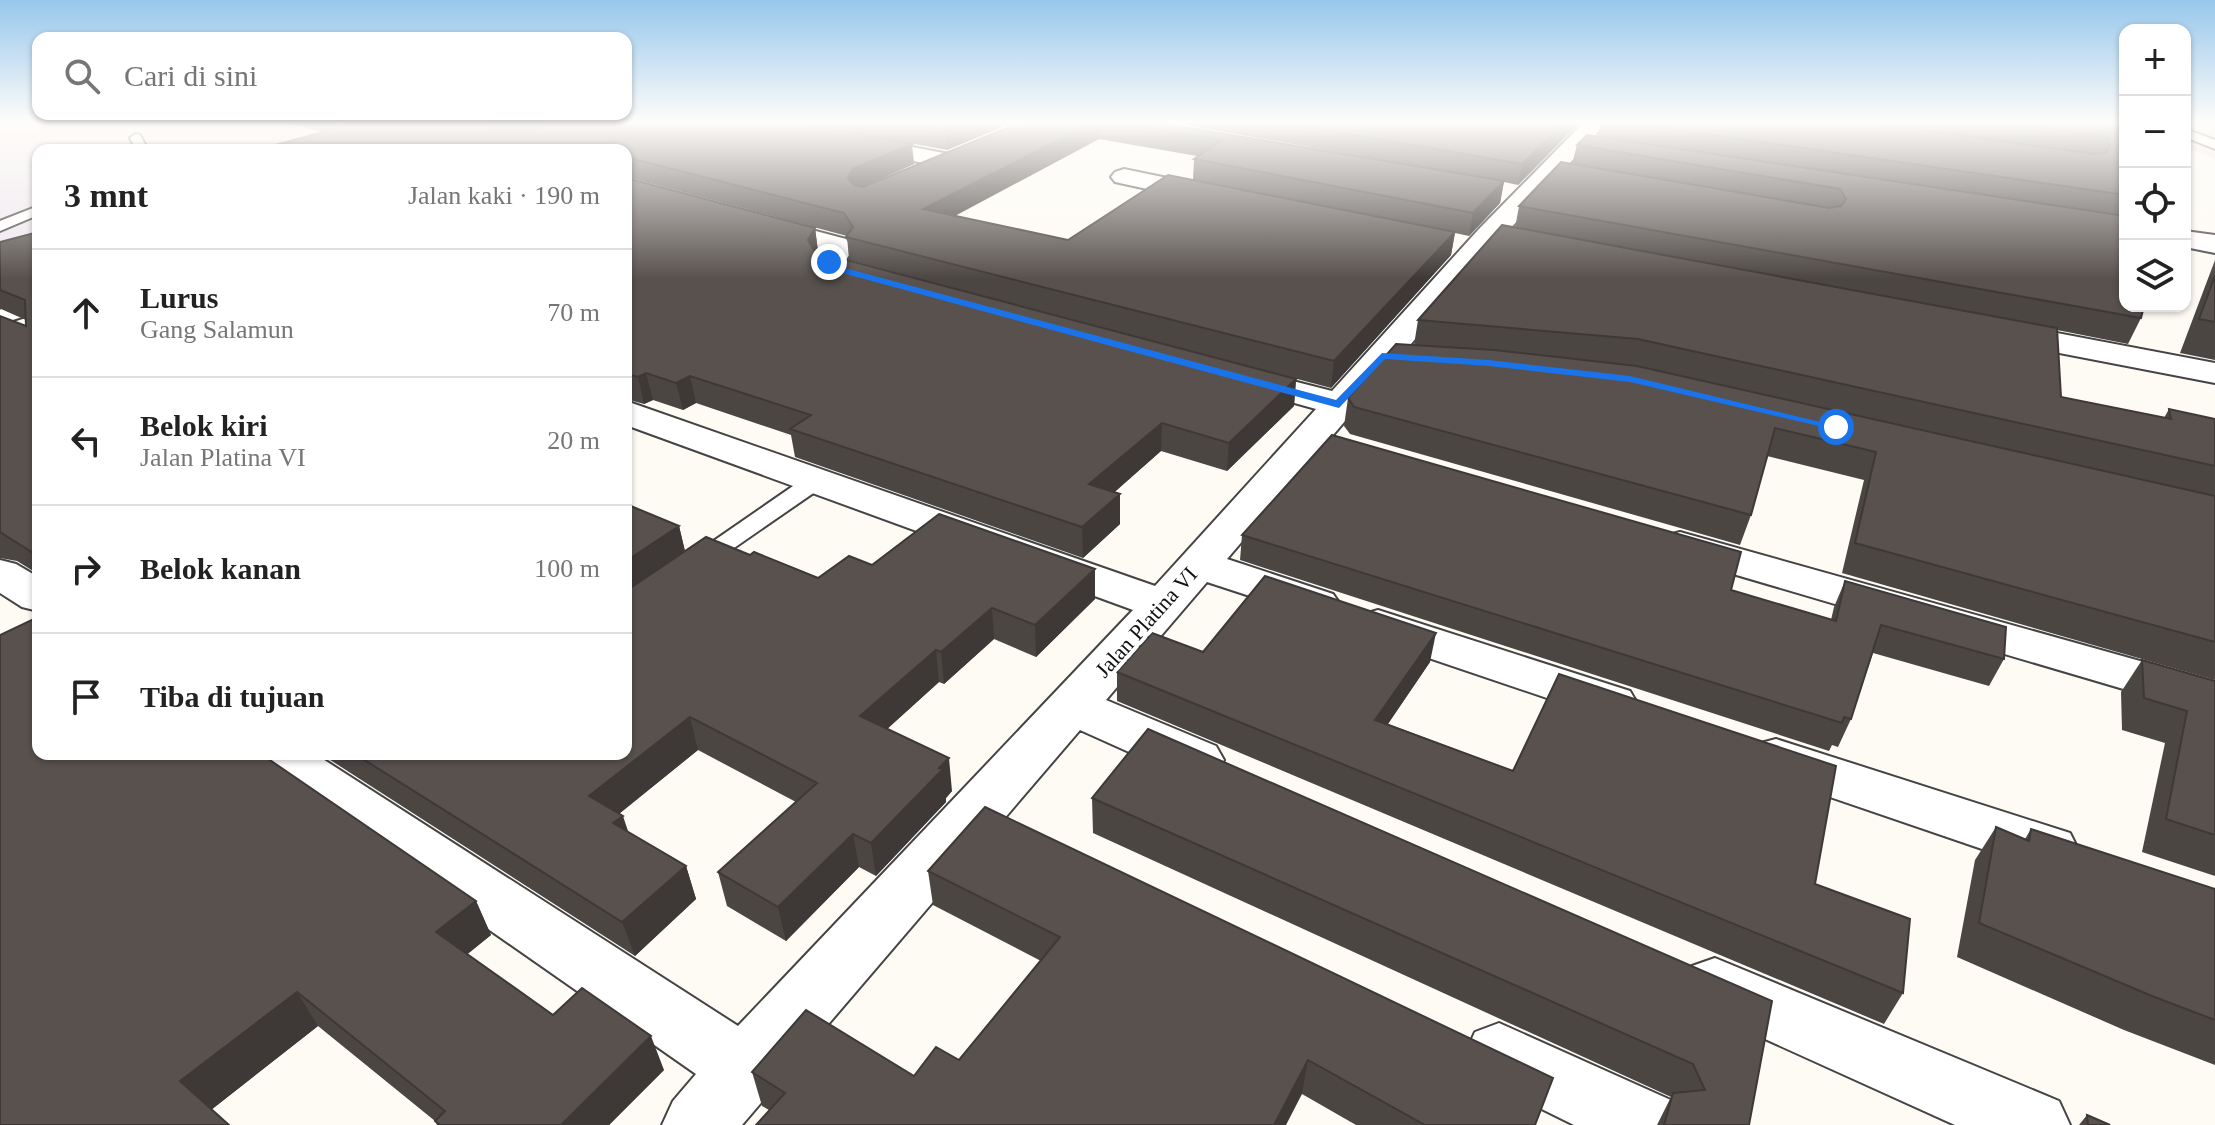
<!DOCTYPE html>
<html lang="id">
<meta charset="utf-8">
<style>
body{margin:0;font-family:Georgia,serif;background:#f6f6f6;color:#222}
.controls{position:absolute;right:24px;top:24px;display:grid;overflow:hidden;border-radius:16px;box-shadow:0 2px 6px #0004}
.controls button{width:72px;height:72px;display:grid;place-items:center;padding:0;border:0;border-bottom:2px solid #e0e0e0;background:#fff;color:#222;font:40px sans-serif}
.stop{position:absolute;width:24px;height:24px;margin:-18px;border:6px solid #1a73e8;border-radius:50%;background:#fff}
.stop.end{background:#1a73e8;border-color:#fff;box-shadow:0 2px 8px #0008}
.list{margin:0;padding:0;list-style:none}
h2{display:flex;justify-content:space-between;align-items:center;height:104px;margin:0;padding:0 32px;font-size:34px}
h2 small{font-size:26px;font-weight:400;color:#767676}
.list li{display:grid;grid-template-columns:52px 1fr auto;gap:24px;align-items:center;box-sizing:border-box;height:128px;padding:0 32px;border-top:2px solid #e0e0e0}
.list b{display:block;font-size:30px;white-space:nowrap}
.list p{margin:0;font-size:26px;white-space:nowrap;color:#767676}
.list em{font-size:26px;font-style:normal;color:#767676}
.icon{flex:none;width:44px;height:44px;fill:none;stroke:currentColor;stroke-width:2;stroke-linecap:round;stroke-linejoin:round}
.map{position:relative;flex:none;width:2215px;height:1125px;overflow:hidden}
.search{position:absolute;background:#fff;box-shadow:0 2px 6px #0004;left:32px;top:32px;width:600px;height:88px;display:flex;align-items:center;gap:20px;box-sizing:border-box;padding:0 28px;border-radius:16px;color:#767676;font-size:30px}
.panel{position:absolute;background:#fff;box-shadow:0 2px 6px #0004;left:32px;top:144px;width:600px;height:616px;border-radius:16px}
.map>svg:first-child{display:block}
.industrial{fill:#ece6ee}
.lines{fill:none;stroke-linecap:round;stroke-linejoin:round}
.lane-casing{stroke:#444;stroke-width:4}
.street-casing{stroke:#444;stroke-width:4}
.lane{fill:#fff;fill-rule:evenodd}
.street{fill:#fff;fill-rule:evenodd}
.wall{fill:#4c4643;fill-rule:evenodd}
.shaded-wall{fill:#3e3937}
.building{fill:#58514e;stroke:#3e3937;stroke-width:2}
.route{fill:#1a73e8}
.labels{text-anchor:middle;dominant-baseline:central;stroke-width:8;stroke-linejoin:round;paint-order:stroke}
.street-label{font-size:22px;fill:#111;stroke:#fff}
</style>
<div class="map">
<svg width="2215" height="1125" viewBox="0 0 2215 1125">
<rect width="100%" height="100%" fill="#fefbf5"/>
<!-- industrial -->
<path class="industrial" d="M0,122H556L467,150H38V287L0,299Z
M2185,122H2215V159L2185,147Z"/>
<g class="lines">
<!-- lane casing -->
<g class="lane-casing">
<path id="lane" d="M2185,129L2215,140V149L2185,137Z
M136,134L140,135L148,150H136L130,138Z
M38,206V215L0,231V221Z
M817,473L828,480L825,485L705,568H689L685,563L689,558L809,475Z"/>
</g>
<!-- street casing -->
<g class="street-casing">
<path id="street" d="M738,122H781L949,154L958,156L961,161L958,166L949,168L749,129Z
M1584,122H1607L1499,241L1227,559L1333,594L1340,604L1333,614L1317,618L1207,582L1106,700L1216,746L1224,760L1216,774L1197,779L1178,774L1080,730L742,1125H662L673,1101L696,1074L256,767L248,754H315L738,1026L1133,610L626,425V401L1155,586L1316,409L1226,384L1221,377L1226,370L1238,367L1332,391L1479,229Z
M1124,169L1225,190L1229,196L1225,202L1216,204L1115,182L1111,177L1115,172Z
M759,216L846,239L853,250L845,261L889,274L893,280L889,286L878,289L820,272L814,262L823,250L749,230L745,224L749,218Z
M2185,231L2215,235V253L2185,247Z
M38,293V312L0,324V304Z
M1999,322L2215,363V383L1987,339L1983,332L1987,325Z
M1680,532L2215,682V716L1665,554L1658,545L1665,536Z
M0,560L16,564L38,577V611L22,607L0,593Z
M1378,610L1630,691L1637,703L1630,715L1612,720L1361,635L1354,625L1361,615Z
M1776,739L2070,833L2078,849L2070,865L2049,872L1757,772L1749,758L1757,744Z
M1715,958L2059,1101L2070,1125H1955L1692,1006L1683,986L1692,966Z
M1499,1023L1673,1101L1684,1125H1574L1475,1076L1465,1054L1475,1032Z"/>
</g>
<!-- lane -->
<use href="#lane" class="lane"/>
<!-- street -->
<use href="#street" class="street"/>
</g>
<!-- wall -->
<path class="wall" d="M284,122H794L914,164L863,187L1094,122H1155L1387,161L1186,125V122H1580L1518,185L1504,182L1500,203L1469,236L1455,233L1451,255L1331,388L849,260L847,236L626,177V150L323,132ZM1099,139L1197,156L1194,159L1193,180L1068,240L955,216Z
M795,122H1014L947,150Z
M1601,122H2097L2125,125V306L2141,318L2128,344L2057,330L2061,397L2164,418L2169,409L2215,419V680L1842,573L1864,480L1767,456L1751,515L1740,545L1350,434L1344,426L1348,398L1414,345L1418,320L1515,228L1519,206L1572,164L1577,145L1598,137Z
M626,178L815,228L818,251L824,254L1296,379L1294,406L1227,471L1161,451L1114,492L1120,494V524L1083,558L795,457L791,435L696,403L683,410L653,400L644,404L626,399Z
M38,232V574L17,561L0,558V316L26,326V320L1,309L0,310V242Z
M2215,260V360L2180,353Z
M679,526L685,551L750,555L818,578L872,565L1095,569V599L1036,657L994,639L944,684L939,682L887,729L952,791L946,798V802L876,876L859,867L786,941L727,906L718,872L796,802L698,750L619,814L628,832L686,866L696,899L635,956L321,754H626Z
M1242,535L1831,620L1834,607L1845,581L2004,659L1989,686L1873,653L1851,719L1838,747L1832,745L1829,751L1240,560Z
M1203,652L1430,662L1388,724L1815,884L1903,993L1884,1024L1117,701V672Z
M2142,660L2215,681V876L2142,852L2165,743L2122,730L2121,692Z
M1092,798L1772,1001L1749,1125H1657L1671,1097L1093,833Z
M1996,827L2025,839L2031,829L2215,889V1065L2124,1030L1957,957L1975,860Z
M928,871L1535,1125H1356L1302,1094L769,1110L762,1106L752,1072L914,1076L959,1060L1041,961L933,905Z
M476,901L491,935L467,954L553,1015L664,1070L609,1125H437L435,1121L318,1026L212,1109L0,1125Z
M2087,1115L2110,1125H2079Z"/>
<!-- shaded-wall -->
<path class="shaded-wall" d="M492,122H565L498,142L487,132Z
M966,122H1014L947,150L945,130Z
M1094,122H1099V139L925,231L923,209Z
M1565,122H1580L1518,185L1522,164Z
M912,144L914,164L854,190L848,178L852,169Z
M1504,181L1500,203L1469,236L1473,213Z
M815,228L818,252L811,264L808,240Z
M1455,232L1451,255L1331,388L1334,361Z
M646,373L653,400L644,404L638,377Z
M690,376L696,403L683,410L676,383Z
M1296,379L1294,406L1227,471L1229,443Z
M1162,423L1161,451L1090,514L1089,484Z
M1120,494V524L1083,558L1082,527Z
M679,526L686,556L626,597V561Z
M1095,569V599L1036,657L1035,625Z
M992,608L994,639L944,684L941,652Z
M1436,633L1430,662L1370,750L1375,720Z
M936,650L939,682L865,749L860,716Z
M690,717L698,750L600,829L589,796Z
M949,758L952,791L946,798V802L876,876L871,843Z
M623,816L634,849L613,823Z
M853,834L859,867L786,941L778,907Z
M686,866L696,899L635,956L622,922Z
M476,901L491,935L453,966L436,932Z
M297,992L318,1026L206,1114L180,1081Z
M651,1036L664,1070L609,1125H561Z
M1308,1060L1302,1094L1286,1125H1274Z"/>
<!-- building -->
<path class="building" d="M352,122H495H492L487,132L526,133L563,122H794L912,144L852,169L848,178L854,185L863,187L1021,122H1094L923,209L1068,240L1168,175L1455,232L1334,361L846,237L853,227L844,213L626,157V150H257L356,123Z
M899,122H966L945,130Z
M1113,122H1155L1504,181L1473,213L1194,159L1222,140Z
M1279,122H1565L1522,164Z
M1625,122H1862L2095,154L2106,152L2110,146L2107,138L2096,135L1999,122H2097L2125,125V195Z
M2185,122H2188L2185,135Z
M1587,135L2125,216V306H2144L2141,318L1519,206L1561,162L1829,208L1841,206L1846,199L1840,189L1577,145Z
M626,178L815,228L808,240L814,250L824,254L1296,379L1229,443L1162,423L1089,484L1120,494L1082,527L790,429L811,415L690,376L676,383L646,373L638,377L626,374Z
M1502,225L2057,328L2061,397L2171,419L2169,409L2215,419V466L1638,339L1418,320Z
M38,232V556L0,532V316L26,326L25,300L0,290V242Z
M2215,276V322L2199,319Z
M1396,344L1494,350L1637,366L2215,496V642L1855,543L1876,452L1775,428L1751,515L1354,407L1348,398Z
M1332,435L1741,552L1731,590L1836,621L1845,581L2006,627L2004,659L1881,625L1851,719L1844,717L1842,723L1242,535Z
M626,504L679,526L626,561Z
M939,514L1095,569L1035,625L992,608L941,652L936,650L860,716L949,758L939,768L943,769L871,843L853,834L778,907L718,872L817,783L690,717L589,796L623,816L613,823L686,866L622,922L355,754H626V591L706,537L750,555L754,552L818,578L849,556L872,565Z
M1265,576L1436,633L1375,720L1513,771L1559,674L1836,766L1815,884L1910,919L1903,993L1117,672L1152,633L1203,652Z
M38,617V754H261L476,901L436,932L553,1015L582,988L651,1036L561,1125H440L435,1121L445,1111L297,992L180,1081L229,1125H0V635Z
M2142,660L2215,681V835L2166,819L2187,711L2144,698Z
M1148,729L1772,1001L1749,1125H1664L1673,1093L1705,1090L1693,1064L1092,798Z
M985,807L1553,1078L1535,1125H1425L1308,1060L1274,1125H756L785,1093L752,1072L806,1010L914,1076L936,1047L959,1060L1060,937L928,871Z
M1996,827L2029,841L2031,829L2215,889V1020L2152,996L1979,923Z
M2087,1115L2110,1125H2088Z"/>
<!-- sky -->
<linearGradient id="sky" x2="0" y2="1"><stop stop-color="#97c7ec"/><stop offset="0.44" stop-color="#fffdfa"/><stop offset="1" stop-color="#fffdfa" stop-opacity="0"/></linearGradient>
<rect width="2215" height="279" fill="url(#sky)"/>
<!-- route -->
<path class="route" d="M829,259L841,267L1336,400L1382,353L1489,360L1630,376L1841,427L1836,430L1630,382L1489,366L1385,359L1339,408L835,271L826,266L824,262Z"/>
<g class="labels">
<!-- street labels -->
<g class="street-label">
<text transform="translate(1146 622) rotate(-48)">Jalan Platina VI</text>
</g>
</g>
</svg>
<div class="controls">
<button>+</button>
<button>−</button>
<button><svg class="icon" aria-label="locate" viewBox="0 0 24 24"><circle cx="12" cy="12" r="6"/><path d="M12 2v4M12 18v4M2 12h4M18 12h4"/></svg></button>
<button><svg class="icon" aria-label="layers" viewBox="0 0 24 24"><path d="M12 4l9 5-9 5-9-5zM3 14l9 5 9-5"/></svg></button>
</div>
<div class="stop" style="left:1836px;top:427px"></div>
<div class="stop end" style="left:829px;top:262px"></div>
<div class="search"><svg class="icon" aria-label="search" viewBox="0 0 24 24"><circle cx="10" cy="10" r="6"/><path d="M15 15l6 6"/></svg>Cari di sini</div>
<section class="panel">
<h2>3 mnt<small>Jalan kaki · 190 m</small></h2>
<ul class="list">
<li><svg class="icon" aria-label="ahead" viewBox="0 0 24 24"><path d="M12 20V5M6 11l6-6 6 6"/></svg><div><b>Lurus</b><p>Gang Salamun</p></div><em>70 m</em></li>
<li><svg class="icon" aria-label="left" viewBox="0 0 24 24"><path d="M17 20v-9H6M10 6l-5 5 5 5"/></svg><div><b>Belok kiri</b><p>Jalan Platina VI</p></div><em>20 m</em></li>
<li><svg class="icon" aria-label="right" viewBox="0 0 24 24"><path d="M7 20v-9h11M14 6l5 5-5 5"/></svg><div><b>Belok kanan</b></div><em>100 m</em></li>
<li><svg class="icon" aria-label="arrive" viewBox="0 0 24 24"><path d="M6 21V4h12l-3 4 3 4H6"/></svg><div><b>Tiba di tujuan</b></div></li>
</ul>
</section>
</div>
